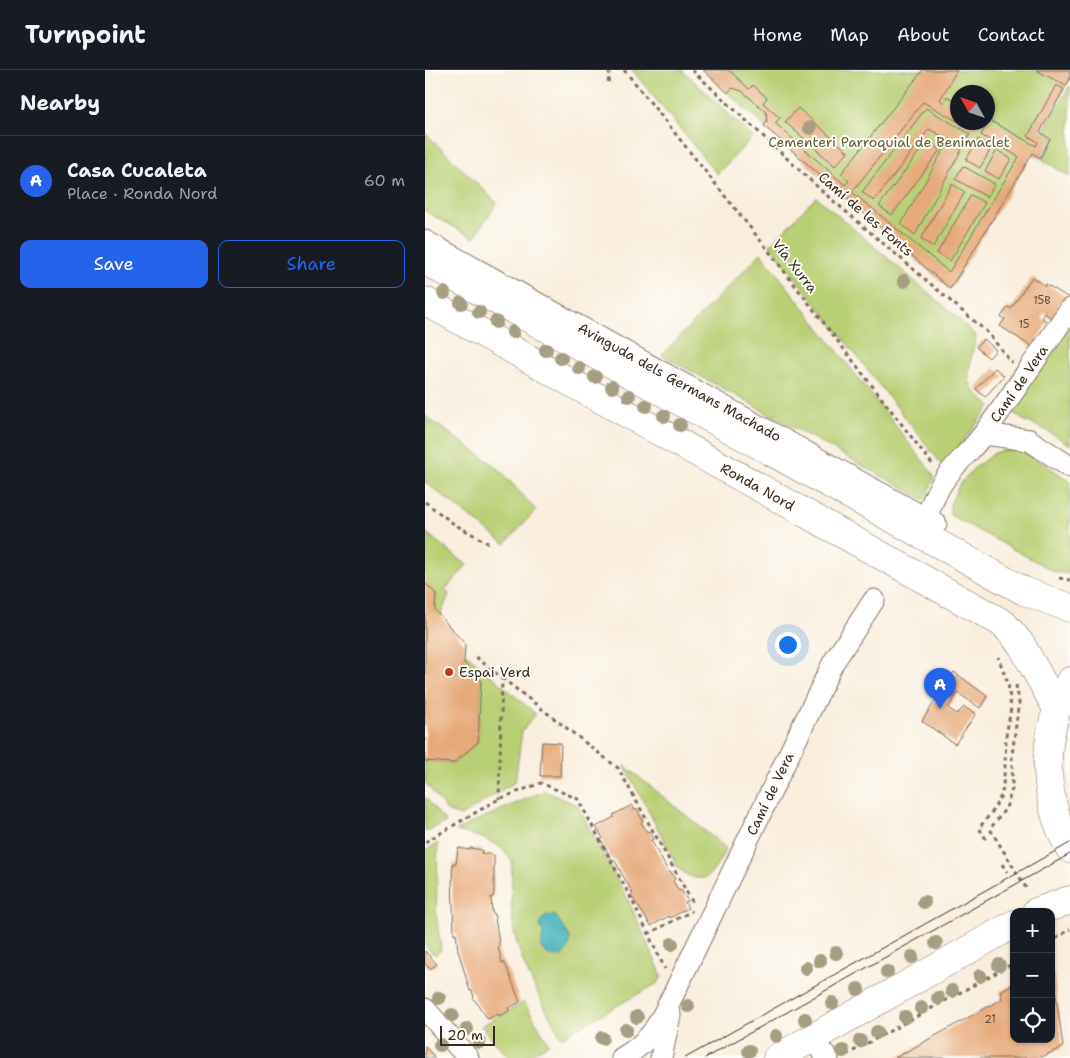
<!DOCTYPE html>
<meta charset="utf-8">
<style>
body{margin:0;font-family:"Shantell Sans",sans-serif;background:#20242c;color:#f1f3f6}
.controls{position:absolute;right:15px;bottom:15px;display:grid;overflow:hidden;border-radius:10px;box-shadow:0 1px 4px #0004}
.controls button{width:45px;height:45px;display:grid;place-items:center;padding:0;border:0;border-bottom:1px solid #363941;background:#171b24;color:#f1f3f6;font:25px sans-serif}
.compass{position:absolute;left:525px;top:15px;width:45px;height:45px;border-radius:50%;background:#171b24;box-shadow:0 1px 4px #0004;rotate:310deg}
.scale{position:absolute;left:15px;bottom:12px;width:55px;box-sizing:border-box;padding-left:5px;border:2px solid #3b2a1e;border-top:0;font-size:14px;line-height:18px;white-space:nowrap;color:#3b2a1e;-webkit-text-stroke:4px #fdfcf7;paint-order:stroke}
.you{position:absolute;left:362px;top:574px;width:18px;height:18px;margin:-12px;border:4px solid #fff;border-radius:50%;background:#1a73e8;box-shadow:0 0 0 8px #1a73e833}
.badge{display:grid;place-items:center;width:32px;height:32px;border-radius:50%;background:#2563eb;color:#fff;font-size:16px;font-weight:700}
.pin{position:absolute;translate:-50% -41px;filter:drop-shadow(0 1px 2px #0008)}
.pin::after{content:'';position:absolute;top:26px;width:18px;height:15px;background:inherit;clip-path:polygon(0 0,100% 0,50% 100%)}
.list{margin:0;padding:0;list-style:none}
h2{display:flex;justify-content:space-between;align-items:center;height:65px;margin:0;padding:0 20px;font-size:21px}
h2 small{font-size:16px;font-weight:400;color:#9ea1a6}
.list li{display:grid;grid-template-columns:32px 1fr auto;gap:15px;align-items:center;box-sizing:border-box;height:90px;padding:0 20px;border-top:1px solid #363941}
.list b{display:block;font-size:19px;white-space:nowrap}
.list p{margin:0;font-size:16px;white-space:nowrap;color:#9ea1a6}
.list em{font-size:16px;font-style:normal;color:#9ea1a6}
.actions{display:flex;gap:10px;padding:15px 20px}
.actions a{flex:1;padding:11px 0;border:1px solid #2563eb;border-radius:10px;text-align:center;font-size:18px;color:#2563eb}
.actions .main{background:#2563eb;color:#fff}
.icon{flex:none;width:28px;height:28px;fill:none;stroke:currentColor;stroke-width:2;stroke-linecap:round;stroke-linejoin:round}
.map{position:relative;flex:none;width:645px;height:988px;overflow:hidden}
header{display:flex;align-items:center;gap:30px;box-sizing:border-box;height:70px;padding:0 25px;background:#171b24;border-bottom:1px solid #363941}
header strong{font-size:24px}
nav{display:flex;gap:28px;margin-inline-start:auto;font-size:18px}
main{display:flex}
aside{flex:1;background:#171b24}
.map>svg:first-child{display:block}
.green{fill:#b9cf73;stroke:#7a7c48;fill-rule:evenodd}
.water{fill:#41b1ba;stroke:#3e6e6c}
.building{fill:#e6aa78}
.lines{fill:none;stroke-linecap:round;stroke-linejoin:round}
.street-casing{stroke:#7e6f61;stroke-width:23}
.secondary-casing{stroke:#7e6f61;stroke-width:29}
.primary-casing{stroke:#7e6f61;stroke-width:29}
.path{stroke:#7e6f61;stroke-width:3;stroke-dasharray:4 4;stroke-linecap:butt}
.street{stroke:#fff;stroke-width:21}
.secondary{stroke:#fff;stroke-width:28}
.primary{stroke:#fff;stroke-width:28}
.tram{stroke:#3b2a1e;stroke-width:1}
.tree{fill:#a59e83}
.poi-dot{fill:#c8321e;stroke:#fdfcf7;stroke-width:2}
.labels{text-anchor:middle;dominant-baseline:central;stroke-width:4;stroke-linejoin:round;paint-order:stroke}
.number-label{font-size:11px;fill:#664a34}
.park-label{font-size:14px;fill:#615c38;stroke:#fdfcf7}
.street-label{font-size:14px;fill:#3b2a1e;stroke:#fdfcf7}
.poi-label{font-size:14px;fill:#3b2a1e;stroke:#fdfcf7;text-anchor:start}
</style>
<header>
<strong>Turnpoint</strong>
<nav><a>Home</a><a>Map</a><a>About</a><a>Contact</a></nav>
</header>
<main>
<aside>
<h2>Nearby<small></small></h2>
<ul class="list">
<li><span class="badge">A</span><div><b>Casa Cucaleta</b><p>Place · Ronda Nord</p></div><em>60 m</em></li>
</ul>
<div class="actions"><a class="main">Save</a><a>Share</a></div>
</aside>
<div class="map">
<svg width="645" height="988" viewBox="0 0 645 988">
<rect width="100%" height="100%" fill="#fdfcf7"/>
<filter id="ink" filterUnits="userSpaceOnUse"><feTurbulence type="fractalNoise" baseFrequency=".02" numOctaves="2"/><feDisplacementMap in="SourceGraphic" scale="10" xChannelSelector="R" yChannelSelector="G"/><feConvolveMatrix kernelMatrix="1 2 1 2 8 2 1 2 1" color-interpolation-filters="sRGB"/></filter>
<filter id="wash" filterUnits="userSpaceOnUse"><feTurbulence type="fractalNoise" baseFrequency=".0096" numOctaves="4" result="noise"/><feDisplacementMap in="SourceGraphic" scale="20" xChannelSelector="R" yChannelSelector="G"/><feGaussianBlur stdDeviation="1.12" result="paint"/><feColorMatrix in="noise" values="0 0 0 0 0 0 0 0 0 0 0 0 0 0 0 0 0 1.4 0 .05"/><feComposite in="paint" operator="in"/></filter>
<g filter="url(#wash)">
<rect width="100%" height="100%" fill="#f9eede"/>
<!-- green -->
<path class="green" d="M207,0H257L328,67L292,104Z
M278,0H645V9L615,61L625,69L615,88L607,83L525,219L339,56ZM532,22H562V52H532Z
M645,16V107L617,89L628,69L618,61Z
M0,63L72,133L49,168L0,141Z
M391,127L533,248L551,266C549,278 541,303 545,313C548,323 559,330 566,336L518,396L345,175Z
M336,183L508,404L509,409L500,430L237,285Z
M645,253V375L621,360L598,350L587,341Z
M0,346L73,398L111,440L80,474L0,412Z
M589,379L606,385L645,411V504L630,502L525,445V435L534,415L549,398L571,382Z
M0,462L42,495L20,520L24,524L15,547L10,540L11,524L0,512Z
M40,583L111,644L97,661L90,712L36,746L23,742L0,712V691L29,693L53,672L56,610L39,593Z
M199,695L301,778C289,801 282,821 254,799Z
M119,721L152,735L203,830L237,906L233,913L136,967C119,935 96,897 89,861C85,839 87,815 87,792C79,772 50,765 31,761L46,753Z
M0,727L21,752L0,762Z
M13,773L11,843L16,880L10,885L0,876V781Z
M99,932L124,974L99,988H84L56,956Z"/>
<!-- water -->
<path class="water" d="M122,845L131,846L145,867L144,878L137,886C127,888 123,886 116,878L118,863L115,855L117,849Z"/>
<g id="blocks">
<!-- building -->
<path class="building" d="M278,0H304L324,19L328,15L342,28L338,33L355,48L350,53L420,115L424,111L416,104L498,0H532L515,30L519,33L522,26L532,32V51L498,32L427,122L524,202L594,87L556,65L564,50L611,76L613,72L603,66L631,15L639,19L615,62L625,69L615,88L608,83L525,219L339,56L342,51L341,42L317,21L307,18L303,23Z
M611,0H645V9L641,16Z
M373,38L423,82L410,96L360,52Z
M501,38L545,64L490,165L476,154L524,70L504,59L449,131L437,122Z
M535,52H552L548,60Z
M553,69L567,77L555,98L541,90Z
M502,71L515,80L467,145L454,136Z
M572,80L586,89L574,109L560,101Z
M538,96L570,114L562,127L530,109Z
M527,114L540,122L508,177L496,169Z
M546,125L560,133L525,191L512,183Z
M607,207L620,216L621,214L644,228L629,250L619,243L617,248L623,252L607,277L575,256L580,249L576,247L583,237L586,239Z
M559,269L571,280L564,288L551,277Z
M570,298L579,306L560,327L551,319Z
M0,513L11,524L10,540L40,574L39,593L56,610L53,672L29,693L0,691Z
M529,602L562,626L555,638L533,623L523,638L532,644L539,637L551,644L530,674L497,651Z
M117,672L136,673L135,706H115Z
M207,735L210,741L212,739L218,751L216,752L222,762L224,761L228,769L226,770L237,790L244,803L246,802L250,809L248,811L254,821L256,820L263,831L260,832L263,838L245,848L244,846L226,856L206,825L208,824L189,789L187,790L176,770L178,768L171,757L189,747L188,745Z
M33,778L45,780V778L57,780L56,783L69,785V821L68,827H66L67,843H69L74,871V876L73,877L77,893L79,892L82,898L95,932L83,938L84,941L74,946L73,944L63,949L48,928L49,927L47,921H45L33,880L31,863L29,864L27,810H28V804H27L28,793L31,794Z
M0,881L12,894L5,899L0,894Z
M628,901L638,977L634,979L614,988H470L577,929L575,921L589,914V969H626V902Z
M0,976L10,988H0Z"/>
</g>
</g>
<g filter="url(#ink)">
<use href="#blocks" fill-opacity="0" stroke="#7e6f61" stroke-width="1"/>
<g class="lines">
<!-- street casing -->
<g class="street-casing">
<g id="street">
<path id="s1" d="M0,171L511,454"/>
<path d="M559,364L604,370L645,397"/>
<path id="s2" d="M507,460C501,445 504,439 511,424C522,400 545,383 560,362C589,322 617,280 645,239"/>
<path d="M0,939L43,988"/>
<path d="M386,969L403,988"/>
<path id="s3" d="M197,988C229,969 233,954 249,923L408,593L449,530"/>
<path d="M236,988L245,945"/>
</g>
</g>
<!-- secondary casing -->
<g class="secondary-casing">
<path id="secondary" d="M611,842L645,830
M352,988L589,854"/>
</g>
<!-- primary casing -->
<g class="primary-casing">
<g id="primary">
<path d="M0,191L599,521L645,538"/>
<path id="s4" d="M0,231L579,554L596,574L632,639"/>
<path d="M645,611C615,663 616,727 645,779"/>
</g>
</g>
<!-- path -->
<path class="path" d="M199,0L210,13L339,175L508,395
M267,0L398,122L563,263L587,293
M183,12L185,5L183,0
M0,432L29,454L63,473
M634,508L645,510
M51,587L77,608L74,729
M77,608L193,698L269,835
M591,615L594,632L587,685V719L581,738L565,759L603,821
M561,769L554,758L567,742L577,724L580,696L581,666L586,638L583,613L573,587
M0,772L74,729L116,713L153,729L207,830L240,899
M577,794L582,802
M223,864L267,841
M626,865L629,870L645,859
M421,985L589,893"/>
<!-- street -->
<use href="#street" class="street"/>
<!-- secondary -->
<use href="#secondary" class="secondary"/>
<!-- primary -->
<use href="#primary" class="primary"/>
<!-- tram -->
<path class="tram" d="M260,988L645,773
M280,988L645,784"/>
</g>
<!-- trees -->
<g class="tree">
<circle cx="385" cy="58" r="7"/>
<circle cx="479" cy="211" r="7"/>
<circle cx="19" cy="223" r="7"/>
<circle cx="36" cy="233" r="7"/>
<circle cx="54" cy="242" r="7"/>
<circle cx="71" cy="252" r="7"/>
<circle cx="88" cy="262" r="7"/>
<circle cx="121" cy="280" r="7"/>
<circle cx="136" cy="288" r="7"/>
<circle cx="154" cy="298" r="7"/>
<circle cx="170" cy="307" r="7"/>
<circle cx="187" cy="317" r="7"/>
<circle cx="204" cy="326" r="7"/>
<circle cx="221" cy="336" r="7"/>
<circle cx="239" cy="346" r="7"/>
<circle cx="255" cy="355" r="7"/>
<circle cx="499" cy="832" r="7"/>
<circle cx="511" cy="873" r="7"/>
<circle cx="247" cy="874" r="7"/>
<circle cx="411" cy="883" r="7"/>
<circle cx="487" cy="887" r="7"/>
<circle cx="395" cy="891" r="7"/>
<circle cx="574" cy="895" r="7"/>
<circle cx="381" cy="898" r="7"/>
<circle cx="462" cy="902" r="7"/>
<circle cx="555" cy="906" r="7"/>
<circle cx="433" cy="919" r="7"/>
<circle cx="527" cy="921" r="7"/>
<circle cx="14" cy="928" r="7"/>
<circle cx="513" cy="928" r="7"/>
<circle cx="407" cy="933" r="7"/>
<circle cx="263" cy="936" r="7"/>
<circle cx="496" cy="938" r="7"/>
<circle cx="27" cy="945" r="7"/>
<circle cx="212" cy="947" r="7"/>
<circle cx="480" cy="947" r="7"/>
<circle cx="380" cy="949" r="7"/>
<circle cx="42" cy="959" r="7"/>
<circle cx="201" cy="960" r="7"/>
<circle cx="452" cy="962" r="7"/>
<circle cx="351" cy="966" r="7"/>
<circle cx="177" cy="968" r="7"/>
<circle cx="435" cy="971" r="7"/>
<circle cx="54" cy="972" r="7"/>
<circle cx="15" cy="975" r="7"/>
<circle cx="324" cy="981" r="7"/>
<circle cx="418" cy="981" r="7"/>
</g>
</g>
<!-- markers -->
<circle class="poi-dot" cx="24" cy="602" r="5"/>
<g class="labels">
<!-- number labels -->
<g class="number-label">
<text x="617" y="230">15B</text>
<text x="599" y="254">15</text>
<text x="565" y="949">21</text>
</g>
<!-- park labels -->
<g class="park-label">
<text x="464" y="72">Cementeri Parroquial de Benimaclet</text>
</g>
<!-- street labels -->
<g class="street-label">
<text transform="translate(441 144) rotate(41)">Camí de les Fonts</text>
<text transform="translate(370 196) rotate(52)">Vía Xurra</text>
<text stroke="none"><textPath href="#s1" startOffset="291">Avinguda dels Germans Machado</textPath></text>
<text stroke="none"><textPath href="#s2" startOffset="176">Camí de Vera</textPath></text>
<text stroke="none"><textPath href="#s4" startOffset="381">Ronda Nord</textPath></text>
<text stroke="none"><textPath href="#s3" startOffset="306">Camí de Vera</textPath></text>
</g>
<!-- poi labels -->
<g class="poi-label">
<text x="34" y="602">Espai Verd</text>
</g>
</g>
</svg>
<div class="controls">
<button>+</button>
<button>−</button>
<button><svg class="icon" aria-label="locate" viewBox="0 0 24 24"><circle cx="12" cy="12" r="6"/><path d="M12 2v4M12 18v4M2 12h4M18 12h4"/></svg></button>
</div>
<svg class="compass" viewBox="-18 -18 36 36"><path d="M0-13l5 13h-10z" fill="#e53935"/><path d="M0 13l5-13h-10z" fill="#9ea1a6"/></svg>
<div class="scale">20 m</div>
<div class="you"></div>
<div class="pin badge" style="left:515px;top:639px">A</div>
</div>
</main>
